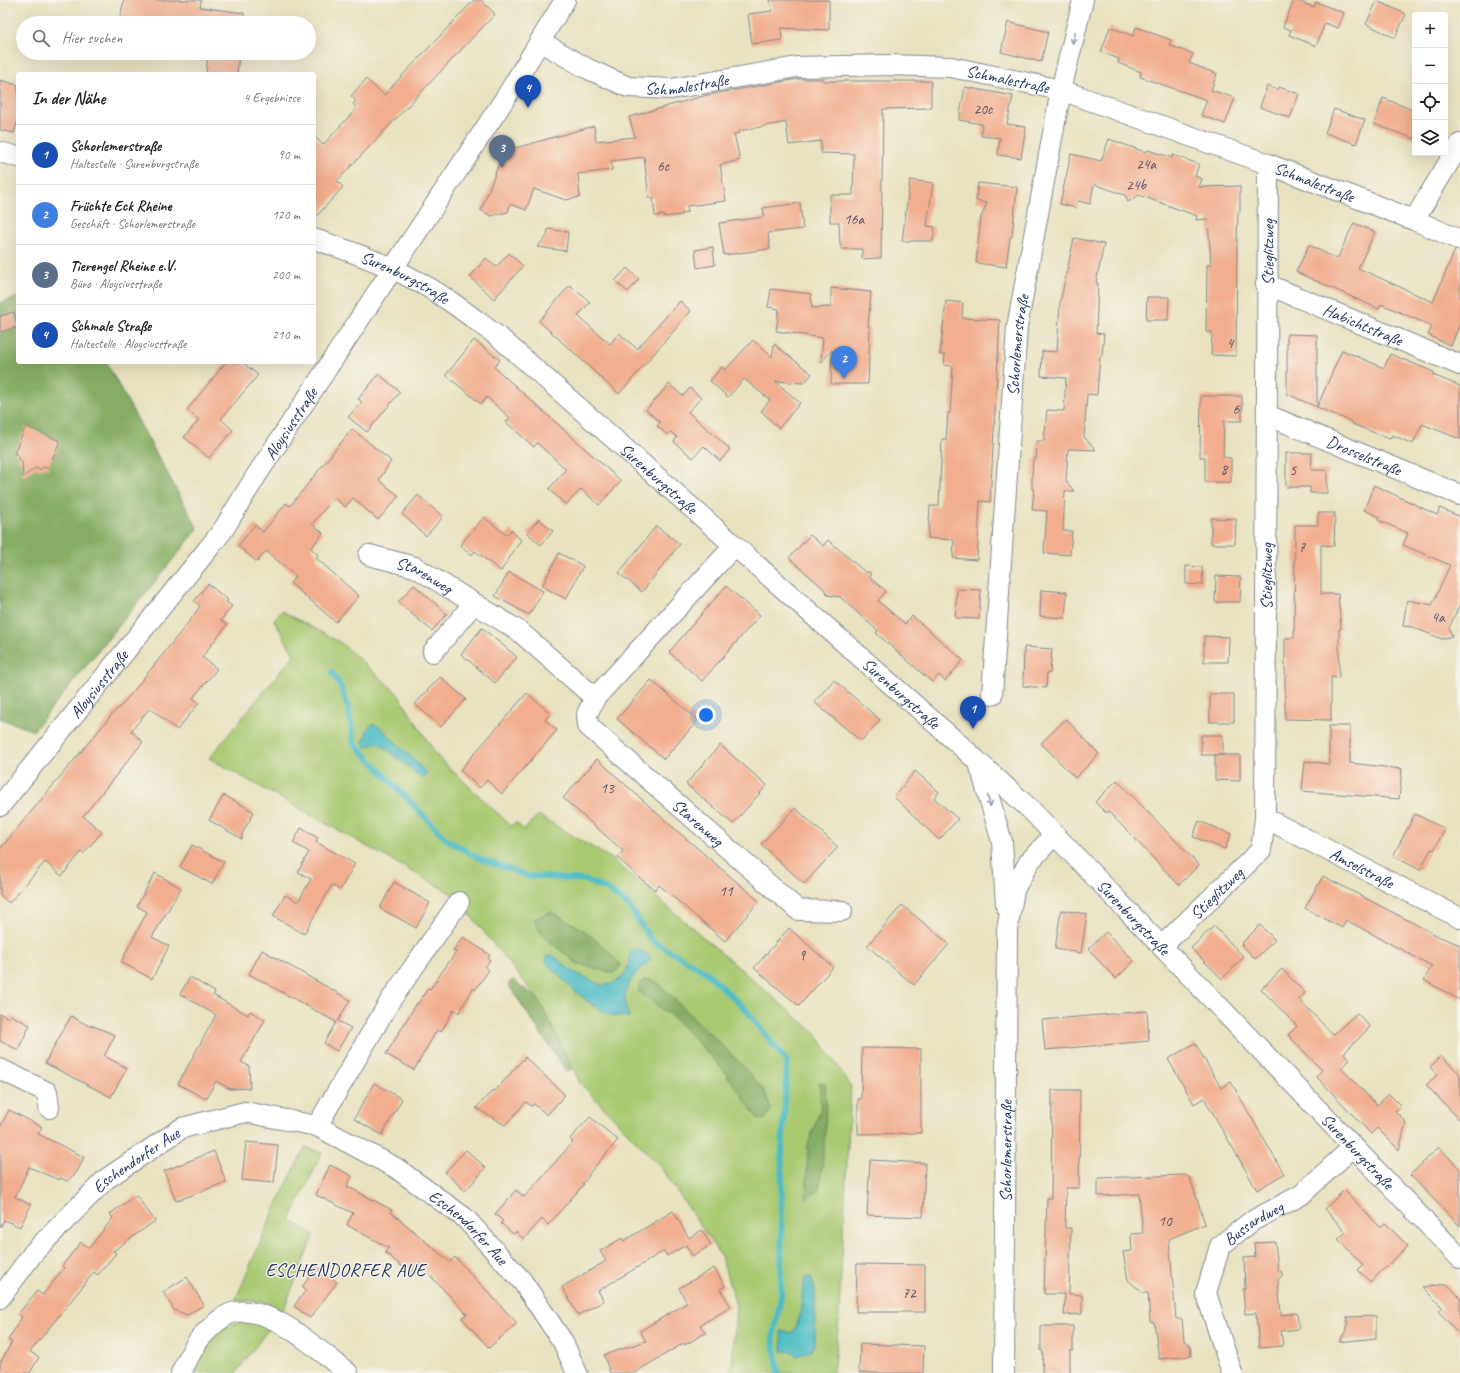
<!DOCTYPE html>
<html lang="de">
<meta charset="utf-8">
<style>
body{margin:0;font-family:Caveat,sans-serif;background:#f2f2f2;color:#202124}
.controls{position:absolute;right:12px;top:12px;display:grid;overflow:hidden;border-radius:4px;box-shadow:0 4px 16px #0002}
.controls button{width:36px;height:36px;display:grid;place-items:center;padding:0;border:0;border-bottom:1px solid #e0e0e0;background:#fff;color:#202124;font:20px sans-serif}
.you{position:absolute;left:706px;top:715px;width:14px;height:14px;margin:-10px;border:3px solid #fff;border-radius:50%;background:#1a73e8;box-shadow:0 0 0 6px #1a73e833}
.badge{display:grid;place-items:center;width:26px;height:26px;border-radius:50%;background:#b5179e;color:#fff;font-size:13px;font-weight:700}
.pin{position:absolute;translate:-50% -33px;filter:drop-shadow(0 1px 2px #0008)}
.pin::after{content:'';position:absolute;top:21px;width:14px;height:12px;background:inherit;clip-path:polygon(0 0,100% 0,50% 100%)}
.list{margin:0;padding:0;list-style:none}
h2{display:flex;justify-content:space-between;align-items:center;height:52px;margin:0;padding:0 16px;font-size:17px}
h2 small{font-size:13px;font-weight:400;color:#757577}
.list li{display:grid;grid-template-columns:26px 1fr auto;gap:12px;align-items:center;box-sizing:border-box;height:60px;padding:0 16px;border-top:1px solid #e0e0e0}
.list b{display:block;font-size:15px;white-space:nowrap}
.list p{margin:0;font-size:13px;white-space:nowrap;color:#757577}
.list em{font-size:13px;font-style:normal;color:#757577}
.icon{flex:none;width:22px;height:22px;fill:none;stroke:currentColor;stroke-width:2;stroke-linecap:round;stroke-linejoin:round}
.map{position:relative;flex:none;width:1460px;height:1373px;overflow:hidden}
.search{position:absolute;background:#fff;box-shadow:0 4px 16px #0002;left:16px;top:16px;width:300px;height:44px;display:flex;align-items:center;gap:10px;box-sizing:border-box;padding:0 14px;border-radius:22px;color:#757577;font-size:15px}
.panel{position:absolute;background:#fff;box-shadow:0 4px 16px #0002;left:16px;top:72px;width:300px;height:292px;border-radius:4px}
.map>svg:first-child{display:block}
.green{fill:#a9c971;stroke:#627c68}
.forest{fill:#86ad63;stroke:#506e60}
.water{fill:#4dbcc4;stroke:#347691}
.lines{fill:none;stroke-linecap:round;stroke-linejoin:round}
.stream{stroke:#4dbcc4;stroke-width:6}
.building{fill:#f2ae8e}
.minor-casing{stroke:#82888f;stroke-width:22}
.minor{stroke:#fff;stroke-width:20}
.oneway{stroke:#8d97ae}
.labels{text-anchor:middle;dominant-baseline:central;stroke-width:3;stroke-linejoin:round;paint-order:stroke}
.number-label{font-size:15px;fill:#514f6a}
.street-label{font-size:17px;fill:#1b2f5e;stroke:#f7f3e8}
.neighbourhood-label{font-size:18px;letter-spacing:1px;fill:#1b2f5e;stroke:#f7f3e8}
</style>
<div class="map">
<svg width="1460" height="1373" viewBox="0 0 1460 1373">
<rect width="100%" height="100%" fill="#f7f3e8"/>
<filter id="ink" filterUnits="userSpaceOnUse"><feTurbulence type="fractalNoise" baseFrequency=".025" numOctaves="2"/><feDisplacementMap in="SourceGraphic" scale="8" xChannelSelector="R" yChannelSelector="G"/><feConvolveMatrix kernelMatrix="1 2 1 2 8 2 1 2 1" color-interpolation-filters="sRGB"/></filter>
<filter id="wash" filterUnits="userSpaceOnUse"><feTurbulence type="fractalNoise" baseFrequency=".012" numOctaves="4" result="noise"/><feDisplacementMap in="SourceGraphic" scale="16" xChannelSelector="R" yChannelSelector="G"/><feGaussianBlur stdDeviation="0.9" result="paint"/><feColorMatrix in="noise" values="0 0 0 0 0 0 0 0 0 0 0 0 0 0 0 0 0 1.4 0 .05"/><feComposite in="paint" operator="in"/></filter>
<g filter="url(#wash)">
<rect width="100%" height="100%" fill="#e8e2c0"/>
<!-- green -->
<path class="green" d="M282,611L341,643L397,693L438,757L511,826L516,822L524,830L538,815L612,859L816,1034L851,1086L838,1331L833,1373H729L732,1366L736,1306L721,1256L659,1165L580,1083L538,999L468,912L452,894L209,758L294,655L274,620Z
M305,1147L322,1153L290,1220L314,1235L283,1311L262,1301H235L272,1215Z
M242,1321H253L270,1327L236,1373H193C206,1351 215,1327 242,1321Z"/>
<!-- forest -->
<path class="forest" d="M18,297V362H106L198,529L33,731L0,718V303Z
M550,912C576,923 604,943 621,966L613,973L576,963L541,934L534,919Z
M647,979L657,982L742,1065L765,1092L771,1109L765,1119L759,1120L724,1071L699,1044L678,1021L638,991L641,983Z
M513,980L538,999L572,1067L567,1073L508,984Z
M819,1082L825,1084C827,1120 824,1155 819,1190L806,1199L808,1145L821,1108Z"/>
<!-- water -->
<path class="water" d="M372,724L380,727L420,766L426,772V776L422,778L379,743L366,747L362,741L365,739L367,729Z
M638,949L652,958C632,977 618,988 629,1017C623,1016 616,1017 611,1015C591,1008 560,978 546,962L547,956L553,955L570,970L603,986C625,981 628,973 631,951Z
M811,1277L815,1290V1344L811,1351L797,1356L793,1352L782,1351L781,1331L792,1333C804,1318 800,1295 805,1278Z"/>
<g class="lines">
<!-- stream -->
<path class="stream" d="M332,672L341,688L348,707L354,743L446,839L480,859L529,876L585,880L608,890L629,906L651,940L706,972L746,1010L787,1062L782,1153L781,1297L773,1338L779,1373"/>
</g>
<g id="blocks">
<!-- building -->
<path class="building" d="M124,0H201L200,7L244,13L243,23H119Z
M474,0H481L495,14L337,181L343,187L314,219V136L323,145L357,108L353,104L356,101L351,96L366,79L384,95Z
M770,0H829V30L781,28L782,40L752,44L748,14L772,11Z
M1294,0L1314,7L1316,2L1344,13L1338,28L1325,23L1316,46L1289,35L1291,30L1283,27Z
M1377,1L1406,14L1395,38L1366,24Z
M1008,22L1048,32L1041,62L1001,52Z
M1110,27L1133,36L1136,27L1171,40L1169,45L1193,54L1189,63L1217,74L1211,90L1235,98L1225,124L1201,115L1207,100L1140,77L1141,72L1118,63L1119,59L1101,52Z
M208,53H239L237,74H206Z
M798,79H823V81H931V108L883,109L881,258L862,259V249H841V245H840L839,222H830V195H853L854,154L821,153V141L789,145L786,122L739,131V133L734,134L740,160L720,165L726,201L687,206L688,212L682,213V215L664,217V215L655,216L653,198H649L644,157L611,161L612,170L578,174L580,197L566,200L534,189L526,210L510,204L508,212L491,216L481,210L502,156L508,150L594,126L596,141L635,137L629,117L707,95Z
M0,80L18,85V120L14,133L0,130Z
M1267,86L1278,90L1279,87L1299,94L1290,118L1260,107Z
M965,87L1013,96L1007,124L1026,127L1021,158L998,155L1000,138L981,136L982,124L959,120Z
M1383,98L1415,111V139L1374,124Z
M1334,109L1365,120L1356,144L1325,133Z
M1109,139L1145,152L1148,150L1172,158L1173,155L1199,164L1195,176L1202,179L1199,187L1240,186V212H1238L1237,241L1236,356L1211,355L1212,332H1206L1207,265H1211L1208,219L1196,220L1197,216L1139,195L1128,202L1125,195L1094,184L1090,204L1078,201L1076,208L1060,204L1071,154L1101,161Z
M910,180L933,183L927,226L935,227L933,241H902Z
M978,183L1017,187L1012,237H1010L1006,267L976,263L981,217L987,203L976,201Z
M800,203L803,229L768,233L770,249L724,255L719,223L764,217L763,208Z
M1354,223L1375,232L1358,268L1433,302L1455,250L1460,251V323L1451,346L1428,335L1432,326L1381,304L1379,309L1296,272L1309,245L1337,259Z
M548,229L568,232L566,251L537,247L547,236Z
M1074,238L1104,244L1096,283H1098L1096,333L1104,334L1102,356H1100L1097,395L1087,394L1084,437L1096,450L1068,449L1066,481L1074,491H1065L1063,531H1072L1070,555L1044,553L1047,511L1032,510L1034,489H1032V474L1033,459H1036L1037,441H1044L1047,410L1064,411L1066,378L1041,376L1042,351L1057,352L1060,303Z
M713,247L715,265L697,268L695,250Z
M509,253L523,266L494,299L470,277L486,258L496,267Z
M627,268L639,279L628,292L615,281Z
M570,285L590,302L578,316L610,344L619,333L637,349L680,301L691,311L619,394L539,321Z
M831,288L871,292L868,327H870L868,384H831L832,350L821,363L823,338L776,331L779,309L768,307L771,289L811,294L812,308L831,307Z
M1147,297H1169L1168,320H1146Z
M946,301L963,303L962,318L1000,320L990,502L980,501L977,560L953,558L954,540L928,538L930,506H939L942,439H946L948,413H950L953,366L944,365L945,355H940Z
M14,312L18,327L0,332V316Z
M1287,334L1317,335V407L1287,394Z
M474,340L500,360L494,367L621,481L599,505L581,489L566,505L549,489L566,469L537,443L534,447L506,422L510,418L487,397L481,404L446,375Z
M753,340L772,357L774,344L812,374L804,383L775,381L800,403L779,428L761,411L770,400L744,379L728,397L710,381L722,367L725,370Z
M1342,350L1384,368L1390,354L1434,372L1433,375L1460,386V439L1422,424L1413,444L1392,435L1390,439L1352,424V422L1317,407Z
M226,362H242L258,375L221,419L233,430L209,458L184,437L199,420L187,410Z
M379,374L400,392L367,432L348,417L362,402L358,399Z
M669,384L683,396L690,388L701,398L688,412L730,449L720,461L704,446L693,458L674,442L677,437L671,432L667,435L657,426L660,422L646,410Z
M1201,396H1242V421H1224L1223,457L1231,458V482H1205V457H1200Z
M26,426L60,441L48,469L44,467L39,470L36,468L23,477L22,462L19,461L18,455L14,453Z
M352,429L391,461L379,480L399,496L378,520L353,498L345,507L334,498L312,524L323,533L311,548L318,555L316,558L359,596L336,622L290,583L296,576L266,551L257,562L238,546L255,525L263,532L286,503L290,506Z
M1286,453H1312L1311,470H1327V493H1310V487H1286Z
M1374,485L1437,515L1440,508L1460,517V604L1449,628L1452,636L1442,639L1412,627L1403,626L1407,600L1432,605L1450,565L1403,545L1408,533L1378,520L1380,517L1364,510Z
M418,495L443,517L426,536L402,514Z
M1318,513H1335L1334,546L1321,545V594H1338L1341,629H1339V678L1331,677V720L1285,719V638H1294L1295,525H1318Z
M484,517L506,535L511,530L521,540L501,571L475,551L472,555L460,545Z
M1211,518L1236,519L1235,544H1211Z
M539,519L553,531L541,545L527,533Z
M656,526L680,544L642,592L619,573Z
M810,535L823,546L828,540L865,572H870V578L886,591L878,601L905,624L912,616L963,660L945,681L939,675L932,682L876,633L878,631L840,597L828,595L823,588L789,558Z
M559,553L583,566L566,599L542,586Z
M1186,566L1202,567L1203,585L1186,584Z
M509,572L543,591L529,615L495,596Z
M1216,576L1241,577L1240,602H1215Z
M208,584L228,600L226,602L232,606L221,620L227,625L202,657L217,669L193,698L199,703L177,730L150,708L131,731L143,742L83,816L102,832L83,854L81,852L62,876L45,862L9,903L0,895V849L115,711L122,705L188,623L200,606L194,601Z
M414,585L447,614L432,631L398,602Z
M726,586L760,615L702,681L669,652Z
M957,589L981,590L979,619L955,618Z
M1041,590L1067,592L1065,618L1040,616Z
M482,628L517,657L495,683L461,654Z
M1204,636L1229,637L1228,662H1204Z
M1024,647L1052,649L1050,673H1047L1046,688L1023,686Z
M440,677L466,699L441,727L415,704Z
M651,680L698,720L664,759L617,719Z
M834,680L880,720L861,741L814,702Z
M527,693L550,713L545,720L557,730L502,794L487,780L480,788L460,770Z
M1210,694H1234V722H1210Z
M1066,719L1099,754L1075,778L1041,743Z
M1329,726H1350V763L1402,769L1399,799L1302,791L1305,761L1329,764Z
M1201,735H1223V755H1201Z
M720,745L767,785L733,824L686,784Z
M1215,755H1240V781L1215,780Z
M597,759L668,823L759,901L725,941L659,885L655,890L642,880L618,858L623,851L563,798Z
M915,771L939,792L934,798L958,819L939,840L894,797Z
M1117,780L1199,865L1179,885L1108,811L1106,813L1095,802Z
M224,795L254,812L242,834V839L209,820Z
M795,808L838,847L804,884L761,844Z
M1415,814L1445,829L1434,850L1431,849L1420,870L1393,856Z
M1199,821L1231,834L1225,849L1193,837Z
M301,828L318,838L316,842L355,864L340,890L332,885L304,934L273,916L285,895L298,902L311,879L298,872L309,852L293,843Z
M192,845L224,862L212,884L180,867Z
M155,873L181,888L152,937L169,946L152,979L121,962L147,912L137,906Z
M1323,876L1440,937L1460,945V1000L1424,980L1432,966L1346,920L1342,928L1305,908Z
M394,882L430,903L416,928L380,908Z
M902,905L949,944L914,985L867,946Z
M1061,910L1087,914L1081,953L1055,949Z
M1260,925L1275,940L1255,959L1241,944Z
M1214,926L1244,957L1222,979L1191,948Z
M789,928L833,967L799,1006L754,968Z
M1106,932L1134,961L1116,979L1088,949Z
M463,937L490,955L488,958L490,960L485,967L489,970L475,990L473,988L459,1013L454,1009L441,1032L437,1030L414,1070L386,1054L417,1003L418,1004L428,988L430,989L456,952L453,950Z
M262,950L350,1000L338,1021L351,1028L337,1051L324,1043L336,1022L249,974Z
M1282,969L1305,993L1299,999L1333,1035L1357,1013L1370,1027L1344,1053L1350,1060L1341,1068L1377,1105L1389,1094L1401,1106L1395,1111L1406,1122L1399,1150L1377,1128L1371,1134L1316,1076L1322,1070L1288,1035L1297,1026L1261,989Z
M190,977L215,992L213,995L248,1015L250,1011L265,1020L241,1062L249,1066L250,1088L230,1089L216,1081L206,1099L178,1084L216,1015L180,994Z
M1147,1011L1149,1041L1045,1050L1042,1020Z
M0,1014L9,1018L10,1015L30,1025L18,1050L0,1041Z
M71,1016L91,1027V1025L115,1035L104,1056L127,1068L111,1097L45,1063Z
M1195,1043L1221,1088L1231,1082L1284,1174L1257,1190L1204,1098L1194,1104L1168,1059Z
M862,1048L921,1049V1133L858,1134V1099H861Z
M1441,1056L1460,1074V1120L1426,1085L1437,1075L1430,1067Z
M525,1057L565,1095L547,1115L534,1104L531,1106L526,1102L505,1125L476,1108L493,1090L495,1091Z
M374,1083L402,1099L382,1135L354,1119Z
M1052,1090H1080L1079,1188H1066L1065,1228H1071L1069,1294L1082,1295V1314L1064,1315L1065,1294H1044L1047,1198H1051Z
M9,1110L42,1127L38,1134L84,1157L77,1172L67,1181L60,1178L59,1180L29,1167L15,1197L31,1205L20,1227L4,1220L0,1228V1127Z
M590,1117L618,1140L588,1175L589,1176L582,1184H584L548,1225L542,1219L524,1239L516,1232L513,1234L501,1223L503,1221L495,1214L516,1190L524,1197L573,1142L570,1139Z
M246,1142L278,1145L274,1183L242,1180Z
M1439,1147L1460,1169V1226L1410,1175Z
M466,1150L486,1168L465,1191L445,1172Z
M214,1151L226,1182L176,1201L164,1171Z
M870,1160L925,1163L923,1217L867,1215Z
M330,1165L352,1176L347,1186L392,1210L391,1212L450,1262L455,1257L517,1323L489,1348L462,1318L467,1314L419,1264L411,1274L385,1252L389,1248L347,1225L353,1213L316,1195Z
M1185,1175L1190,1178L1205,1224L1169,1239L1176,1319H1182L1184,1341L1190,1345L1191,1356L1159,1359L1154,1322H1150L1148,1293H1143L1128,1280L1123,1252L1132,1251L1131,1234L1143,1233L1139,1194L1098,1196V1178Z
M1344,1190L1380,1227L1385,1223L1408,1246L1370,1282L1358,1270L1363,1265L1338,1239L1346,1232L1325,1209Z
M136,1195L155,1221L113,1251L116,1253L98,1275L94,1272L30,1352L39,1357L30,1373H0V1363L12,1342L8,1340L22,1317L18,1314L37,1291L43,1295L64,1268L62,1266L81,1242L89,1248L113,1218L110,1214Z
M673,1211L689,1238L702,1230L711,1245L692,1256L686,1245L667,1256L664,1251L598,1291L604,1301L578,1315L562,1287L606,1261L600,1251L622,1238L624,1241Z
M1275,1242L1278,1269L1283,1274L1278,1280L1281,1315L1297,1313L1299,1329L1281,1331L1283,1346L1259,1348L1256,1313L1245,1314L1243,1289H1245L1244,1258L1255,1257L1254,1243Z
M857,1264L925,1265V1312H856Z
M317,1267L337,1282L310,1318L294,1306L306,1290L302,1287Z
M714,1268L725,1286L720,1289L731,1307L700,1325L705,1333L685,1345L684,1343L634,1373H610L604,1355L646,1341L640,1331L687,1303L679,1288Z
M187,1277L204,1305L187,1315L174,1310L163,1292Z
M1447,1284L1460,1298V1335L1438,1311L1442,1307L1422,1287Z
M1376,1316V1338L1339,1342L1347,1329V1317Z
M1041,1326H1073V1351H1070V1373H1042L1043,1351H1041Z
M860,1344L924,1346L923,1373H859Z"/>
</g>
</g>
<g filter="url(#ink)">
<use href="#blocks" fill-opacity="0" stroke="#82888f" stroke-width="1"/>
<g class="lines">
<!-- minor casing -->
<g class="minor-casing">
<g id="minor">
<path id="s1" d="M541,42L586,68L628,87L671,89L797,67L889,65L951,67L1061,90L1268,164L1414,220L1460,240"/>
<path d="M0,152L18,157"/>
<path d="M1414,220L1460,144"/>
<path id="s2" d="M314,239C360,254 408,272 448,300C466,312 483,326 500,338L962,747L1031,810L1460,1258"/>
<path id="s3" d="M1266,284L1460,365"/>
<path id="s4" d="M1267,415L1460,495"/>
<path id="s5" d="M369,555L415,567L519,631L595,698L734,546"/>
<path d="M433,652L474,603"/>
<path id="s6" d="M992,695L1017,327L1061,90L1083,0"/>
<path id="s7" d="M595,698L587,714L588,726L798,910L842,911"/>
<path d="M979,763L1002,842L1006,906"/>
<path id="s8" d="M0,806L208,549L223,530L256,476L506,97L565,0"/>
<path id="s9" d="M1265,818L1460,918"/>
<path id="s10" d="M1162,946L1261,850L1265,818L1268,164"/>
<path d="M0,1069L47,1092L49,1108"/>
<path d="M317,1126L390,1001L459,902"/>
<path id="s11" d="M0,1298L34,1252L106,1179L182,1128L245,1112L317,1126L396,1168L465,1218L522,1281L563,1342L577,1373"/>
<path d="M181,1373C187,1361 193,1346 202,1336C211,1327 223,1314 236,1312C274,1306 320,1352 348,1373"/>
<path id="s12" d="M1004,1373L1007,930L1014,890L1029,862L1054,835"/>
<path id="s13" d="M1232,1373L1206,1293L1220,1246L1252,1221L1301,1195L1353,1147"/>
</g>
</g>
<!-- minor -->
<use href="#minor" class="minor"/>
</g>
<!-- one-way arrows -->
<defs><path id="oneway-shaft" d="M-6 0H5M1.5-3L5.5 0L1.5 3" fill="none" stroke-width="1.6" stroke-linecap="round" stroke-linejoin="round"/></defs>
<g class="oneway">
<use href="#oneway-shaft" transform="translate(1074 38) rotate(103)"/>
<use href="#oneway-shaft" transform="translate(989 801) rotate(74)"/>
</g>
</g>
<g class="labels">
<!-- number labels -->
<g class="number-label">
<text x="983" y="109">20c</text>
<text x="1146" y="164">24a</text>
<text x="663" y="166">6c</text>
<text x="1136" y="185">24b</text>
<text x="854" y="219">16a</text>
<text x="1230" y="343">4</text>
<text x="1236" y="409">6</text>
<text x="1224" y="469">8</text>
<text x="1293" y="470">5</text>
<text x="1302" y="547">7</text>
<text x="1438" y="617">4a</text>
<text x="607" y="788">13</text>
<text x="726" y="891">11</text>
<text x="802" y="955">9</text>
<text x="1165" y="1221">10</text>
<text x="909" y="1293">72</text>
</g>
<!-- street labels -->
<g class="street-label">
<text stroke="none"><textPath href="#s1" startOffset="481">Schmalestraße</textPath></text>
<text stroke="none"><textPath href="#s1" startOffset="157">Schmalestraße</textPath></text>
<text stroke="none"><textPath href="#s1" startOffset="805">Schmalestraße</textPath></text>
<text stroke="none"><textPath href="#s10" startOffset="736">Stieglitzweg</textPath></text>
<text stroke="none"><textPath href="#s2" startOffset="99">Surenburgstraße</textPath></text>
<text stroke="none"><textPath href="#s3" startOffset="105">Habichtstraße</textPath></text>
<text stroke="none"><textPath href="#s6" startOffset="351">Schorlemerstraße</textPath></text>
<text stroke="none"><textPath href="#s8" startOffset="481">Aloysiusstraße</textPath></text>
<text stroke="none"><textPath href="#s4" startOffset="105">Drosselstraße</textPath></text>
<text stroke="none"><textPath href="#s2" startOffset="424">Surenburgstraße</textPath></text>
<text stroke="none"><textPath href="#s10" startOffset="412">Stieglitzweg</textPath></text>
<text stroke="none"><textPath href="#s5" startOffset="59">Starenweg</textPath></text>
<text stroke="none"><textPath href="#s8" startOffset="157">Aloysiusstraße</textPath></text>
<text stroke="none"><textPath href="#s2" startOffset="748">Surenburgstraße</textPath></text>
<text stroke="none"><textPath href="#s7" startOffset="176">Starenweg</textPath></text>
<text stroke="none"><textPath href="#s9" startOffset="109">Amselstraße</textPath></text>
<text stroke="none"><textPath href="#s10" startOffset="76">Stieglitzweg</textPath></text>
<text stroke="none"><textPath href="#s2" startOffset="1071">Surenburgstraße</textPath></text>
<text stroke="none"><textPath href="#s12" startOffset="222">Schorlemerstraße</textPath></text>
<text stroke="none"><textPath href="#s2" startOffset="1395">Surenburgstraße</textPath></text>
<text stroke="none"><textPath href="#s11" startOffset="195">Eschendorfer Aue</textPath></text>
<text stroke="none"><textPath href="#s13" startOffset="174">Bussardweg</textPath></text>
<text stroke="none"><textPath href="#s11" startOffset="573">Eschendorfer Aue</textPath></text>
</g>
<!-- neighbourhood labels -->
<g class="neighbourhood-label">
<text x="346" y="1270">ESCHENDORFER AUE</text>
</g>
</g>
</svg>
<div class="controls">
<button>+</button>
<button>−</button>
<button><svg class="icon" aria-label="locate" viewBox="0 0 24 24"><circle cx="12" cy="12" r="6"/><path d="M12 2v4M12 18v4M2 12h4M18 12h4"/></svg></button>
<button><svg class="icon" aria-label="layers" viewBox="0 0 24 24"><path d="M12 4l9 5-9 5-9-5zM3 14l9 5 9-5"/></svg></button>
</div>
<div class="you"></div>
<div class="pin badge" style="left:973px;top:729px;background:#1a4fb4">1</div>
<div class="pin badge" style="left:844px;top:379px;background:#3f7fe0">2</div>
<div class="pin badge" style="left:502px;top:168px;background:#5c6f8a">3</div>
<div class="pin badge" style="left:528px;top:108px;background:#1a4fb4">4</div>
<div class="search"><svg class="icon" aria-label="search" viewBox="0 0 24 24"><circle cx="10" cy="10" r="6"/><path d="M15 15l6 6"/></svg>Hier suchen</div>
<section class="panel">
<h2>In der Nähe<small>4 Ergebnisse</small></h2>
<ul class="list">
<li><span class="badge" style="background:#1a4fb4">1</span><div><b>Schorlemerstraße</b><p>Haltestelle · Surenburgstraße</p></div><em>90 m</em></li>
<li><span class="badge" style="background:#3f7fe0">2</span><div><b>Früchte Eck Rheine</b><p>Geschäft · Schorlemerstraße</p></div><em>120 m</em></li>
<li><span class="badge" style="background:#5c6f8a">3</span><div><b>Tierengel Rheine e.V.</b><p>Büro · Aloysiusstraße</p></div><em>200 m</em></li>
<li><span class="badge" style="background:#1a4fb4">4</span><div><b>Schmale Straße</b><p>Haltestelle · Aloysiusstraße</p></div><em>210 m</em></li>
</ul>
</section>
</div>
